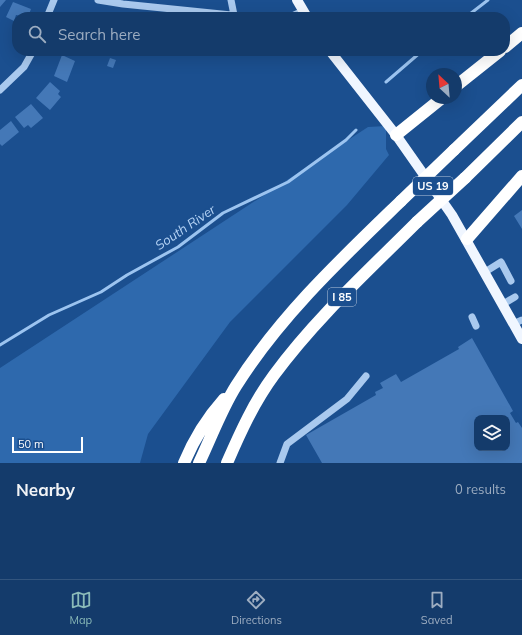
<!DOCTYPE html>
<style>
body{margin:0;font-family:Mulish,sans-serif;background:#1d4271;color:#f1f3f6}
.controls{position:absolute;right:12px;bottom:12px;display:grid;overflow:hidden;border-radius:8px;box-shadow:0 4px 16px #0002}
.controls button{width:36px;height:36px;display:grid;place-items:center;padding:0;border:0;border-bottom:1px solid #33557e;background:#143b6b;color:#f1f3f6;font:20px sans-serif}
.compass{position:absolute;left:426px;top:68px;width:36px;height:36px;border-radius:50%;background:#143b6b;box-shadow:0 4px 16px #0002;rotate:334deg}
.scale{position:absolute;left:12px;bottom:10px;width:71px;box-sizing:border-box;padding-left:4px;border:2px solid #fff;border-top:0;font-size:11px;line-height:14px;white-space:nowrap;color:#fff;-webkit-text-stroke:3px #1b4f8f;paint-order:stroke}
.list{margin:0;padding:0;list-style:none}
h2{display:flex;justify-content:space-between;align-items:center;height:52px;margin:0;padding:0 16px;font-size:17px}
h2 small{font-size:13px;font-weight:400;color:#9dadc1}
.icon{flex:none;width:22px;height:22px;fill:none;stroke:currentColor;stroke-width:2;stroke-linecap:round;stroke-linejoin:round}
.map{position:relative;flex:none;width:522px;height:463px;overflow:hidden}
.search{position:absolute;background:#143b6b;box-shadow:0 4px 16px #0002;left:12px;right:12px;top:12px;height:44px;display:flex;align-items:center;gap:10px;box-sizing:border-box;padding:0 14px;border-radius:16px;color:#9dadc1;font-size:15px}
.sheet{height:116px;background:#143b6b}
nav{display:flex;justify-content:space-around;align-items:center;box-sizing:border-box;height:56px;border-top:1px solid #33557e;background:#143b6b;font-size:11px;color:#9dadc1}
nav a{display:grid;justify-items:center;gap:2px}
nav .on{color:#8bbbb9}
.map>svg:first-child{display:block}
.green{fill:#2e69ad}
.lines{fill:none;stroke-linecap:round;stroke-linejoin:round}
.stream{stroke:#9cc4f0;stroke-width:3}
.building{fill:#4478b7;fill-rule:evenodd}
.minor{stroke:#a9c9ee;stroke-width:7}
.major{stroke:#f0f6ff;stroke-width:10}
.highway{stroke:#fff;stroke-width:12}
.highway-bridge{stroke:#fff;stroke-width:12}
.labels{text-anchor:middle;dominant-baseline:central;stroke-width:3.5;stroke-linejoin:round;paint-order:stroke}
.shield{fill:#1b4f8f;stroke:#bbcadd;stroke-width:1}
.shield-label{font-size:11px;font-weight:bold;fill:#fff}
.water-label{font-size:13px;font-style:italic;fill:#b5d3f5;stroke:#1b4f8f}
</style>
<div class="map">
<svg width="522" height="463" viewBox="0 0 522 463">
<rect width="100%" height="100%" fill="#1b4f8f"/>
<!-- green -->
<path class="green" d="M386,126V149L389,155L347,205L230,322L148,434L140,463H0V368L368,127Z"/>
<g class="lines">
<!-- stream -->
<path class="stream" d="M466,17L488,0
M386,82L422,51
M0,345L49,315L101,292L127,275L178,247L223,213L288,182L346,140L356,130"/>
</g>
<!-- building -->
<path class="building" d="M0,0H6L0,7Z
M13,2L31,9L28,17L16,15L14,21L6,17Z
M62,55L75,61L67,82L54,76Z
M110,58L116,60L113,68L107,66Z
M50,82L60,91L58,94L61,97L50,110L36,98Z
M31,104L43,118L31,128L28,125L24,128L15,117Z
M11,121L19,132L2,146L0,144V130Z
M522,210V229L514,216Z
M472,338L513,411L510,413L516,423L518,422L522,428V463H322L306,435L376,395L375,392L383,388L380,383L396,374L401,382L459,349L458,347ZM477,418H507V448H477Z"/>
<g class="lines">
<!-- minor -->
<path class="minor" d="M98,0L123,4L251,17
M231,0L234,15
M47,17L54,0
M290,17L303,11
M0,90L24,67L33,51
M485,272L501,262L511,281
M503,304L515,297
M472,317L476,326
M513,324L522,320
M280,463L287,444L347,399L366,376"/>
<!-- major -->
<path class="major" d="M297,0L307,17
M330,51L396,135L452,215L522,339"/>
<!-- highway -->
<path class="highway" d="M505,47L522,33
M456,86L500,51
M396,135L442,98
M454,150L522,85
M465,178L522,122
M467,239L522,176
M184,463C194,439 207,418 224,399
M199,463C211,438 221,410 236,386C280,316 342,258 401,201
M227,463C240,433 254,402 274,375C315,319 368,271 417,222"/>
<!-- highway-bridge -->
<path class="highway-bridge" d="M401,201L454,150
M417,222L465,178"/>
</g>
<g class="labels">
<!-- shield labels -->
<g class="shield">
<rect x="413" y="177" width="40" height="18" rx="3"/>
<rect x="328" y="288" width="28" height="18" rx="3"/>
</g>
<g class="shield-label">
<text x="433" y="186">US 19</text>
<text x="342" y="297">I 85</text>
</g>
<!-- water labels -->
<g class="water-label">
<text transform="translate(185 227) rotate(-34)">South River</text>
</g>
</g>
</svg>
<div class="controls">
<button><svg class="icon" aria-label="layers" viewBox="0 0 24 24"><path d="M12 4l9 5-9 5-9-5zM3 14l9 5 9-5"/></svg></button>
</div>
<svg class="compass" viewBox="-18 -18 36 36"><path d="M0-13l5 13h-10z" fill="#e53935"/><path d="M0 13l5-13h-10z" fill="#9dadc1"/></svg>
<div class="scale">50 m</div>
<div class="search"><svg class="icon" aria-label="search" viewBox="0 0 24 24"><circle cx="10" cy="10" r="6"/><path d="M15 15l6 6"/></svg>Search here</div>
</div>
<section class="sheet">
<h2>Nearby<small>0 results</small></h2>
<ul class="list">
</ul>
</section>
<nav>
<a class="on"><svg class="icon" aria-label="map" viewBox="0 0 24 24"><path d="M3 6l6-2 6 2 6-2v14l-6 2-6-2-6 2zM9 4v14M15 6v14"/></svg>Map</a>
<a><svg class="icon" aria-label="directions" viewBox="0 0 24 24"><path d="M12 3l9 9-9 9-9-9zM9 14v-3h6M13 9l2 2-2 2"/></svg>Directions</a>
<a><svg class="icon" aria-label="saved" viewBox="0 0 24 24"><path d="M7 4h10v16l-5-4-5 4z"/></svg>Saved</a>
</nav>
